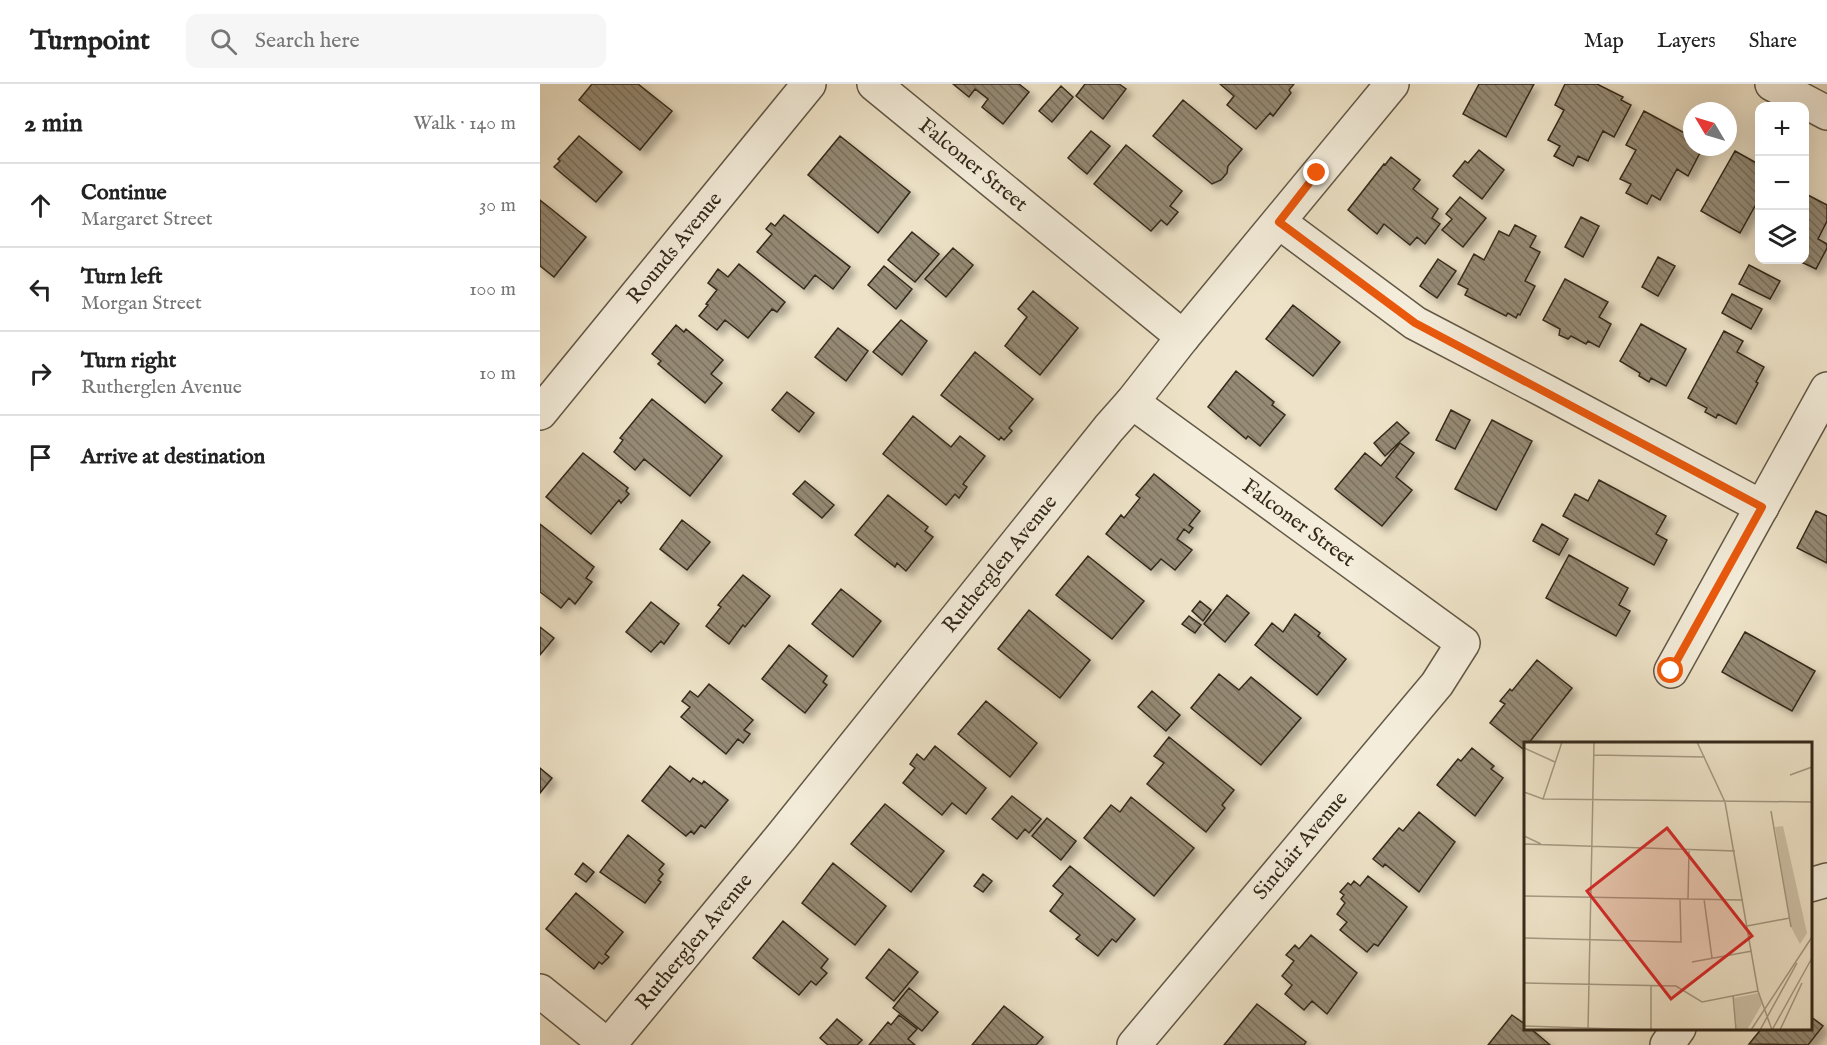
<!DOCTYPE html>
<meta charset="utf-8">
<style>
:root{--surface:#fff;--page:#f6f6f6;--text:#222;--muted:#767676;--line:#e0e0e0}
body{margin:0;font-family:"IM FELL English",serif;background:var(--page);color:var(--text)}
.controls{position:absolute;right:18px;top:18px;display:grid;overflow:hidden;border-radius:12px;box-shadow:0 6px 24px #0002}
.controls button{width:54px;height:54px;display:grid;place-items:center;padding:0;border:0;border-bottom:2px solid var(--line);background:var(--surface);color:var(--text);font:30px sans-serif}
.compass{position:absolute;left:1143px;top:18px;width:54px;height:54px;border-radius:50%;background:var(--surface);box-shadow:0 6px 24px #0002;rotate:308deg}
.stop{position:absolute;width:18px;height:18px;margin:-14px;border:4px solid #ea580c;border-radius:50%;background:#fff}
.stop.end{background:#ea580c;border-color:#fff;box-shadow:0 2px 6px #0008}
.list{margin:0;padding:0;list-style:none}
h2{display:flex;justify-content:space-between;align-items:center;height:78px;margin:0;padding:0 24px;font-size:26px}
h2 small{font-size:20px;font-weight:400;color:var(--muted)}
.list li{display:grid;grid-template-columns:39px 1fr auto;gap:18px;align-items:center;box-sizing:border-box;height:84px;padding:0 24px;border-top:2px solid var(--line)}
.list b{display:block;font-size:22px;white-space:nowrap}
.list p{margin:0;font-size:20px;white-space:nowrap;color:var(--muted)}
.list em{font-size:20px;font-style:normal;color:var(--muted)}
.icon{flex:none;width:33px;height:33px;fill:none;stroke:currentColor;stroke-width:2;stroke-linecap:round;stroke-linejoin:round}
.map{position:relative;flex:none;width:1287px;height:961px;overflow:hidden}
header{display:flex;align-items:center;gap:36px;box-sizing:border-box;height:84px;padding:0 30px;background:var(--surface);border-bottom:2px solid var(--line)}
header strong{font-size:28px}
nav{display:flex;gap:33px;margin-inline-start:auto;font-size:21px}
.search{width:420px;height:54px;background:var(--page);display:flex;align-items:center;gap:15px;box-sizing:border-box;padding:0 21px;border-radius:12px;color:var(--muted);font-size:22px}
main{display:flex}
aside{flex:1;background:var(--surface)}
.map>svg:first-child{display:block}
.building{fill:url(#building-back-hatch);stroke:#34291a;stroke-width:1.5;filter:url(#shadow)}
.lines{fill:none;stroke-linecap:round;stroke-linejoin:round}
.minor-casing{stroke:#625846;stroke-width:36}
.minor{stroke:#f4eddb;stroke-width:33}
.route{stroke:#ea580c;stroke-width:8}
.labels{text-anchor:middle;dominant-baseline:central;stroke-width:4.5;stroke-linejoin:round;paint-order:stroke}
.street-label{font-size:21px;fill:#34291a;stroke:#f4eddb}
.inset-road{fill:none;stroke:#a49982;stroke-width:1.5}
.view{fill:#d62828;fill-opacity:0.15;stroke:#d62828;stroke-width:3}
.inset-edge{fill:none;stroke:#34291a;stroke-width:3}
</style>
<header>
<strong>Turnpoint</strong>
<div class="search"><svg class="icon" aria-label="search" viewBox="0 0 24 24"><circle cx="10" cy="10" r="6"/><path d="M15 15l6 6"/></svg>Search here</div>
<nav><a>Map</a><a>Layers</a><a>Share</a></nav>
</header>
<main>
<aside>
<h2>2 min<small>Walk · 140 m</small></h2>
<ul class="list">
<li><svg class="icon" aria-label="ahead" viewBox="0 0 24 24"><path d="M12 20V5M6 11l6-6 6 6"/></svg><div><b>Continue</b><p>Margaret Street</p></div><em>30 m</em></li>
<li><svg class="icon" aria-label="left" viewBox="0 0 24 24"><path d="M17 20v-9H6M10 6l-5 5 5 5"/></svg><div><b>Turn left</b><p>Morgan Street</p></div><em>100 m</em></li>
<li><svg class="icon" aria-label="right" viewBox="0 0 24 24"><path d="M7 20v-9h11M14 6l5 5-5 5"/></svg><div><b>Turn right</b><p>Rutherglen Avenue</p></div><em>10 m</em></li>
<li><svg class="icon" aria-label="arrive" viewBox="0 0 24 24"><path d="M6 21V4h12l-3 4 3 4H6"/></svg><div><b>Arrive at destination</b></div></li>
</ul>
</aside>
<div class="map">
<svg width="1287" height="961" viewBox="0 0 1287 961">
<defs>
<pattern id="building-back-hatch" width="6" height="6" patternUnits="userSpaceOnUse" patternTransform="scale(1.5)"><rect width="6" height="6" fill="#958a74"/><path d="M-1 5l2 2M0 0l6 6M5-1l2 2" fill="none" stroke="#7a715e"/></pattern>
<filter id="shadow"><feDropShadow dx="5.5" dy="5.5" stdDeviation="3" flood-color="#0004"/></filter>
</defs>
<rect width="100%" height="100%" fill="#eee3c8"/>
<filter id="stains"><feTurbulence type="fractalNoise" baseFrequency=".00333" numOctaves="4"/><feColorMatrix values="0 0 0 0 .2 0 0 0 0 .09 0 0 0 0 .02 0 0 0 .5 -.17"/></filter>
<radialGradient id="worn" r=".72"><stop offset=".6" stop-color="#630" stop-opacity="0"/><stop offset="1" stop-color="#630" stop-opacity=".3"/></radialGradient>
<path class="building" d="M52,0H98L132,27L100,66L39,16Z
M413,0H479L489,8L463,40L442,23L448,15L435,5L429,13Z
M545,0H579L586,5L563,35L536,12Z
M680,0H754L749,6L751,9L733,32L730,29L716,45L687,21L694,12Z
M939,0H994L966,53L923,30Z
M1025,0H1057L1083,13L1081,16L1091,21L1074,53L1063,47L1048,77L1038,72L1033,82L1014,72L1020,62L1008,56L1024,26L1015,21Z
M521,2L533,13L512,38L499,27Z
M643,16L702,65L688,82L687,89L681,96L672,100L613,52Z
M1104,27L1152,53V63H1163L1148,92L1137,85L1120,116L1112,111L1107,120L1086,109L1091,100L1080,95L1096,66L1086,61Z
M551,47L570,62L547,90L528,74Z
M39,52L82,88L56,118L14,83L20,77L18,75Z
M300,52L370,108L338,149L268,91Z
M586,61L642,107L630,122L638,128L627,141L621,136L611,147L554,100Z
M939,66L964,86L942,115L913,92L925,77L928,79Z
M1195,67L1220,81V113L1200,149L1161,127Z
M851,73L880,96L873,105L898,125L892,134L900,140L885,160L877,153L870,161L844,140L837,150L808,126L844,80L845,81Z
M1264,109L1287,121V137L1278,155L1287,160V164L1276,185L1257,176H1264Z
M920,113L946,134L923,163L902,146L912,135L906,130Z
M0,116L46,153L14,193L0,182Z
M244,131L310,183L293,205L275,191L264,205L217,168L232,150L226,145L231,139L235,142Z
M1041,133L1059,142L1043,173L1025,163Z
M975,141L996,152L990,163L1000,168L985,197L995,202L980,231L978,230L976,234L968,229L966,232L925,211L928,205L918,200L934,170L944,176L959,147L969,152Z
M372,148L399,170L375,198L348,176Z
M413,164L433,181L406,213L385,195Z
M1118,173L1135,182L1118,212L1102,203Z
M898,175L916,187L897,214L880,202Z
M199,180L245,218L237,228L232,225L208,254L185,236L177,246L159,232L168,221L166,220L177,206L168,199L178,185L188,193Z
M1209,181L1240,197L1230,215L1199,200Z
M344,182L372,205L356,225L328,201Z
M1025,195L1068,218L1059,233L1071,240L1059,263L1048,257L1046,260L1031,252L1028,255L1019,251L1020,245L1003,236Z
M493,207L538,244L500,291L465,262L487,233L478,225Z
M1192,210L1222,225L1211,245L1182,229Z
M753,221L800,258L773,292L726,255Z
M361,236L387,257L362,291L333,268Z
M1101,240L1146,265L1126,302L1111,294L1109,298L1099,292L1100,289L1080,277Z
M136,241L144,248L146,245L183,276L171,290L182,299L165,319L118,280L121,277L112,270Z
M298,244L328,267L306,297L275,273Z
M1184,247L1203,257L1197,268L1224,283L1216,298L1218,299L1196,340L1178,330L1176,334L1165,328L1167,324L1148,314Z
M435,268L493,315L469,344L472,347L464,356L461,353L459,356L401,311Z
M696,287L734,318L732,321L745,331L720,362L708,352L706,355L668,323Z
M247,308L274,329L259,348L232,326Z
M112,315L182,372L150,412L104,375L95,386L74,368L83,356L80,354Z
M911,326L930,336L915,365L896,356Z
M373,332L411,363L420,352L445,372L423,400L427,403L419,414L415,410L406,421L343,370Z
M952,336L992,357L956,426L915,405Z
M857,338L869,349L845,372L834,359Z
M860,359L874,369L856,393L872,406L842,442L795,405L825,369L841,382Z
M43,369L88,404L86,407L89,410L81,419L79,416L51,450L6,413Z
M614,390L660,427L649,441L653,444L649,449L644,445L637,455L652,466L635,486L621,475L611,486L566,450L581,431L584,434L600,414L596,411Z
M1059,396L1126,432L1116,450L1127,456L1114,481L1023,432L1035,410L1048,417Z
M265,397L294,421L282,434L253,410Z
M348,411L388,443L385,447L393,453L366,487L357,479L355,483L315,451Z
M1276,427L1287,432V479L1257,464Z
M142,436L170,458L147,486L120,465Z
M0,440L54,483L46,494L52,498L35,520L29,514L21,524L0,508Z
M1002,440L1028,455L1019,471L993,457Z
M1029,471L1088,504L1079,521L1090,527L1076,552L1006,514Z
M548,472L604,517L572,555L516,511Z
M203,491L230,512L205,543L203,541L189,560L166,542L181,523L178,521Z
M301,505L341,537L313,573L272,540Z
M687,511L709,529L685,558L664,540Z
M660,517L671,526L663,537L652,527Z
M111,518L139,540L124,560L121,557L111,568L86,548Z
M489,526L550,576L520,614L458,565Z
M755,530L780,549L778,552L806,575L777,611L715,561L732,539L743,548Z
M649,532L661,541L655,549L642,540Z
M0,543L14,554L0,571Z
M1205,548L1275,587L1252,627L1182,588Z
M249,561L287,592L283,598L287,601L265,629L222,595Z
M997,576L1032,604L988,660H986L983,665L950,639L965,620L960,617L970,605L972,607Z
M679,590L699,606L711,593L761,634L721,681L651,624Z
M169,600L213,636L204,646L210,650L203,659L198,655L186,670L141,633L150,623L142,617L150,607L158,613Z
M612,607L640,631L626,647L598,623Z
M446,617L497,659L470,693L418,650Z
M629,653L694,706L682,721L685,724L666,748L607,700L624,679L614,672Z
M395,662L446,704L426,730L412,719L402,731L363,699L375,684L370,680L377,670L384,676Z
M932,664L954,682L951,685L963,694L935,732L897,701L918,675L921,677Z
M130,682L150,698L153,694L162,700L164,697L188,716L165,744L161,741L154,750L151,747L146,752L102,717Z
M0,684L12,694L0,709Z
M472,712L501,735L489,749L485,745L477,755L452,735Z
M591,713L654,764L614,812L544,754L571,721L580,728Z
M345,720L404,767L371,808L311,760Z
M879,728L915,758L879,808L845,780L843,783L833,775L859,744L863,747Z
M507,734L536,757L521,776L492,752Z
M88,751L124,780L119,786L123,790L118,796L121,798L105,819L60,788Z
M43,779L54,788L46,798L35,790Z
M293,779L346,822L315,861L262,819Z
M530,782L595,835L576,858L572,855L558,872L536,855L540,851L510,827L523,810L513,802Z
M443,790L452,797L443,808L434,802Z
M828,792L867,823L838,862L834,860L827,868L800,846L807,838L797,830L805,819L801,815L804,811L800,808L808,799L811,801L814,797L820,802Z
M36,809L83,848L65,870L69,873L62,880L59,878L54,885L6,845Z
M243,837L288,875L281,884L287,889L276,901L271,897L259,911L213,874Z
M771,851L817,889L787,930L772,917L764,926L745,910L752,901L742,892L754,877L746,871L755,861L759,865Z
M349,865L378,888L354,917L326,894Z
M369,904L398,928L382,947L353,924Z
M717,920L766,958L764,961H684Z
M464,922L503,953L496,961H432Z
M359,931L377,945L368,955L375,961H329L348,938L351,941Z
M972,931L986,941V944H990L1010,961H948Z
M1270,932L1283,942L1268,961L1209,960L1222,944H1270Z
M297,935L322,956L317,961H288L280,954Z"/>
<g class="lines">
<g class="minor-casing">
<g id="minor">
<path id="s1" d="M334,0L643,253"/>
<path d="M1232,0L1287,29"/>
<path d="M739,138L875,239L1007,308L1222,423"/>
<path id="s2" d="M592,318L923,559L897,600L594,961"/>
<path id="s3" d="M0,329L269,0"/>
<path d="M1131,587L1287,305"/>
<path d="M1270,801L1287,796"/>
<path d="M0,907L67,961"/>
<path id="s4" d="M69,961L241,753L569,344L592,318L643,253L852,0"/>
<path d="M1127,961L1139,944"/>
</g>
</g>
<use href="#minor" class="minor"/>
</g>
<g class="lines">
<path class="route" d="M777,89L739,138L875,239L1222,423L1131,587"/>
</g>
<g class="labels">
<g class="street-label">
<text stroke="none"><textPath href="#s1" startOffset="128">Falconer Street</textPath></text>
<text stroke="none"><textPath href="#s3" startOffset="213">Rounds Avenue</textPath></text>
<text stroke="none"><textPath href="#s2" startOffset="206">Falconer Street</textPath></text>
<text stroke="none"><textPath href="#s4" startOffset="620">Rutherglen Avenue</textPath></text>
<text transform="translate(761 762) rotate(-50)">Sinclair Avenue</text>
<text stroke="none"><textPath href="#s4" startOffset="134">Rutherglen Avenue</textPath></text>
</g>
</g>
<g transform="translate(984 658)">
<rect width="288" height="288" fill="#eee3c8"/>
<path d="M259,84L283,191L276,202L267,185L251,85ZM235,251L238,262L223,288H212L210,256Z" fill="#cec3aa"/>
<path class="inset-road" d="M173,0L201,60L234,249L248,288M0,6L31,20M70,13L181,15M266,33L288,25M0,50L19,57L288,60M19,57L38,0M247,69L267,185M0,94L17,102M0,102L211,109M0,154L219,158M164,157L165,109M180,157L188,216M223,184L266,176M0,196L157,200L156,157M168,220L228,209M0,241L152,244L178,260L234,249M209,253L212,288M0,284L125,288M64,288L70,0M127,288V244M227,288L288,195M236,288L273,221M248,288L288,216M256,288L278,241"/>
<path class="view" d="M143,86L228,194L147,257L63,149Z"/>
<rect width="288" height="288" class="inset-edge"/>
</g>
<rect width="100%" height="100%" filter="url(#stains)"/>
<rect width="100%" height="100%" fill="url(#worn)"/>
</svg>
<div class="controls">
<button>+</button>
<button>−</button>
<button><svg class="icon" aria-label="layers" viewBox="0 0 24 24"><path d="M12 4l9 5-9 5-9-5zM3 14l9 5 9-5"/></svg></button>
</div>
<svg class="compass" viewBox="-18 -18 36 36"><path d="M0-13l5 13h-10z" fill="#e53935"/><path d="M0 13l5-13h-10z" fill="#767676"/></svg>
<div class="stop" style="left:1131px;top:587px"></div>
<div class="stop end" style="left:777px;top:89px"></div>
</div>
</main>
